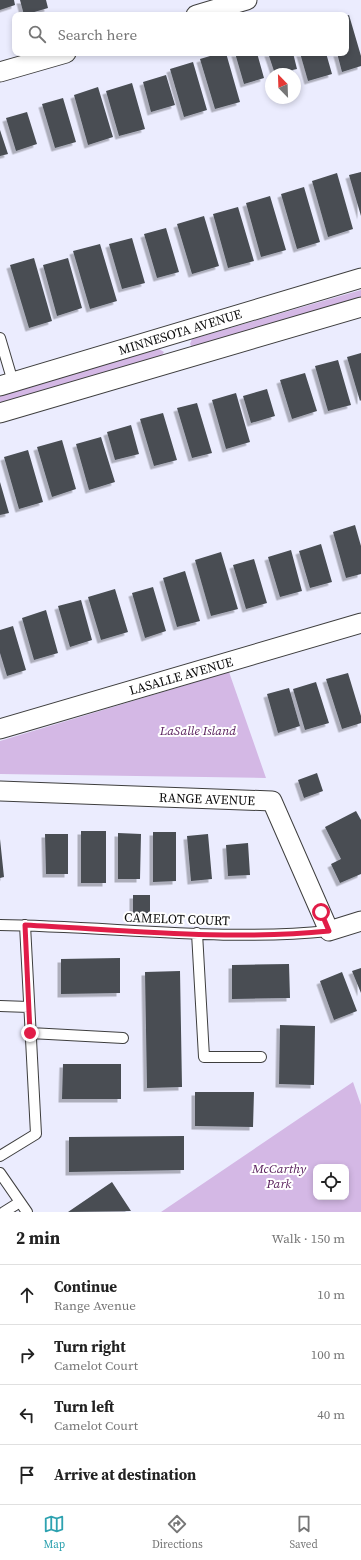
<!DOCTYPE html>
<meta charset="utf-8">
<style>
:root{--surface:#fff;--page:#f2f2f2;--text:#222;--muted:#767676;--line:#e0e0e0;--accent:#2ea2b0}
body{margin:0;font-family:"Source Serif 4",serif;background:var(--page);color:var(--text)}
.controls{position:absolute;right:12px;bottom:12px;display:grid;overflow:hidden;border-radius:8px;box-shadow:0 2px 6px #0003}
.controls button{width:36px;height:36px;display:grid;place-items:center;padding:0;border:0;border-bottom:1px solid var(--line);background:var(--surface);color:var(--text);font:20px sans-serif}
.compass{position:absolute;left:265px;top:68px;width:36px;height:36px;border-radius:50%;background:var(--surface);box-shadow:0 2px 6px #0003;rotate:337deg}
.stop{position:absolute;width:12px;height:12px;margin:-9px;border:3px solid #e11d48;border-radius:50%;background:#fff}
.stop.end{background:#e11d48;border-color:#fff;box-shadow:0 1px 4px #0008}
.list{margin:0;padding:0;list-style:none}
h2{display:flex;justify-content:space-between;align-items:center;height:52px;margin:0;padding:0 16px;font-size:17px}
h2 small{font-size:13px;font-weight:400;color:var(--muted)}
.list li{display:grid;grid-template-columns:26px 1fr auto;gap:12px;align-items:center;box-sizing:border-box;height:60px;padding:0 16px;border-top:1px solid var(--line)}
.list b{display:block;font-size:15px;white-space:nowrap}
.list p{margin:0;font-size:13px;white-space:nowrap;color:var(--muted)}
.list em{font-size:13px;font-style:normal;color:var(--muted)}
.icon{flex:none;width:22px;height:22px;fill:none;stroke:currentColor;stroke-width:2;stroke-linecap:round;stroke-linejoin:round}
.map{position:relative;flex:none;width:361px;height:1212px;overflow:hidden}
.search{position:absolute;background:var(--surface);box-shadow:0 2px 6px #0003;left:12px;right:12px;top:12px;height:44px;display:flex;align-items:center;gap:10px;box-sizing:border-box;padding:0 14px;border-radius:8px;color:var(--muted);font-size:15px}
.sheet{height:292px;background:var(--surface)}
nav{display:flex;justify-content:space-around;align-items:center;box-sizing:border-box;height:56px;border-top:1px solid var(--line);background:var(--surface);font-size:11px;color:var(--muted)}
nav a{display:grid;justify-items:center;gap:2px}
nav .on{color:var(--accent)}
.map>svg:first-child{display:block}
.green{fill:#d4b8e5;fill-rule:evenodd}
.building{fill:#484d53;filter:url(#shadow)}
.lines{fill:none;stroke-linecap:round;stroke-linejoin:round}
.lane-casing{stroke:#3e3e3e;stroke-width:12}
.street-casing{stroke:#3e3e3e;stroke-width:21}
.lane{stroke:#fff;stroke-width:10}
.street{stroke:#fff;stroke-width:19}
.route{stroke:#e11d48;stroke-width:5}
.labels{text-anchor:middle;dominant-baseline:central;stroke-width:4;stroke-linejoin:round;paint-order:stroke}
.street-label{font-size:13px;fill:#0b0b0b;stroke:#fff}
.park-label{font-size:13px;font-style:italic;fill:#5a215d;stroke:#fff}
</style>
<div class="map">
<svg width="361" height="1212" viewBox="0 0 361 1212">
<defs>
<filter id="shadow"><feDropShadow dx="-3.5" dy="3.5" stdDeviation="0" flood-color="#0004"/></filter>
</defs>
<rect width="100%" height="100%" fill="#ebecfe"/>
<path class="green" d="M361,290V299L192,347L190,344L192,339Z
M159,349L164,352L161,357L0,404V395Z
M229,672L266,778L0,774V741Z
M353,1082L361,1105V1212H161ZM316,1167H346V1197H316Z"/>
<path class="building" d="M0,0H14L15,5L0,10Z
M20,0H46L48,8L24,15Z
M349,15L361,56V66L342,72L337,53H346V16Z
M220,53H226L240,102L215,109L200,59Z
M235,53H257L264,78L244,84Z
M268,53H293L297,69L275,74Z
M300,53H326L332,74L308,81Z
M193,62L207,110L184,117L170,69Z
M166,75L175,105L151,112L143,82Z
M132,83L145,129L119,136L106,91Z
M98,87L113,137L88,145L74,95Z
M63,98L76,142L55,148L42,104Z
M27,112L37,144L16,151L6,118Z
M0,130L8,154L0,156Z
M361,172V216L349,175Z
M337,173L353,229L328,237L312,181Z
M304,187L320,242L297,249L281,194Z
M270,196L286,250L261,257L246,203Z
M238,207L254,261L228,268L213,214Z
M204,216L219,266L192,274L177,224Z
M166,228L179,272L157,278L144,234Z
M132,238L145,283L122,289L109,244Z
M100,244L117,301L90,309L73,251Z
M34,258L52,321L29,328L10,265Z
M68,258L82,308L57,316L43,265Z
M361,353V400L360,401L347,357Z
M338,360L351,405L328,411L315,366Z
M305,373L317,411L292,419L280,380Z
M267,389L275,416L251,423L243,396Z
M236,393L250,442L226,449L212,400Z
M197,403L212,453L192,458L177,408Z
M163,413L177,460L154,466L140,419Z
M131,425L139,454L115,460L107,432Z
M101,437L115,482L89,490L76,444Z
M62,440L76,489L52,497L37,447Z
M28,450L43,502L19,509L4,457Z
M0,482L9,513L0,515Z
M355,525L361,546V574L346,578L333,532Z
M321,544L332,582L310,588L299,551Z
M291,550L302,591L280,597L268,557Z
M221,552L238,609L211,616L195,560Z
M254,559L267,603L246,609L233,565Z
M185,571L200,621L177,627L163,578Z
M153,587L166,631L145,638L132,593Z
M115,589L128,632L101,640L88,597Z
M81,600L92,640L70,647L58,606Z
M46,610L58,653L34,660L22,618Z
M13,626L26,670L7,676L0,653V630Z
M348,673L361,716V723L342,729L326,679Z
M316,682L329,723L305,730L293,689Z
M289,688L300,726L278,733L267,694Z
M317,773L323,791L304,798L298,780Z
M356,811L361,820V874L340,883L331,864L341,859L325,827Z
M81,831H106V883H81Z
M153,832H176V881L153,882Z
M118,833L141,834L140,879H118Z
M45,834H68V874H46Z
M208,834L212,879L191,881L187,836Z
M0,839L4,877L0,878Z
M248,843L250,875L228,876L226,845Z
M133,895H150V913H133Z
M120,958V993L61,994V959Z
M289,964L290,998L232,999V965Z
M361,968V993L352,971Z
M180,971L182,1087L147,1088L145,972Z
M342,972L357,1011L334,1020L320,981Z
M280,1025L315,1026L314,1085L279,1084Z
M63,1064H121V1099H62Z
M195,1092H254L253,1127L195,1126Z
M184,1136V1170L69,1172V1137Z
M112,1182L131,1211L68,1212Z"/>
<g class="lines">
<g class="lane-casing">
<path id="lane" d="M0,338L13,382
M0,925C109,926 220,942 329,931
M197,933L204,1057H261
M0,1006L29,1007
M30,1033L123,1038
M0,1156L36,1134L25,925
M0,1173L27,1212
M4,1212L20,1202"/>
</g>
<g class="street-casing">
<path id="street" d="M196,15L247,0
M0,72L66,53
M0,386L361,278
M0,413L361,307
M0,729L361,623
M0,791L272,801L329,931L361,921"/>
</g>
<use href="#lane" class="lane"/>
<use href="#street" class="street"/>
</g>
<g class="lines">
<path class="route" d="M30,1033L25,925C124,930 230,941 329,931L321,912"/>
</g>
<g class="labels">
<g class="street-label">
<text transform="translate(180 332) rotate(-17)">MINNESOTA AVENUE</text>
<text transform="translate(181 676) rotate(-16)">LASALLE AVENUE</text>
<text transform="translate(207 799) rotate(2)">RANGE AVENUE</text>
<text transform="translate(177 919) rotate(2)">CAMELOT COURT</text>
</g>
<g class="park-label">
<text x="198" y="730">LaSalle Island</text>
<text x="279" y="1168">McCarthy<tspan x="279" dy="15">Park</tspan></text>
</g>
</g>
</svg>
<div class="controls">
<button><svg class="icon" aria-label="locate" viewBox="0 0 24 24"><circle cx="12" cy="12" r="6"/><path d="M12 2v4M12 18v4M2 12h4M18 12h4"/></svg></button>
</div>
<svg class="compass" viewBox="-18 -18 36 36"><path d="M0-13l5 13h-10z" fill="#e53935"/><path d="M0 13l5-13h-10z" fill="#767676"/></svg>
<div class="stop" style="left:321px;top:912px"></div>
<div class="stop end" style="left:30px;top:1033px"></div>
<div class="search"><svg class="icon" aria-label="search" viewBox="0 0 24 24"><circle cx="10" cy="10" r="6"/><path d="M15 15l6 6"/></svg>Search here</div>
</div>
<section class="sheet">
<h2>2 min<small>Walk · 150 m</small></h2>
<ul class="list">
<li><svg class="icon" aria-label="ahead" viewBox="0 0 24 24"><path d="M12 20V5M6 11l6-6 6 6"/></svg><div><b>Continue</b><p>Range Avenue</p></div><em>10 m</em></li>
<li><svg class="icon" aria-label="right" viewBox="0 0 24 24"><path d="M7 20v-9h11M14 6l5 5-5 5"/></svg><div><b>Turn right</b><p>Camelot Court</p></div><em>100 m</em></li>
<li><svg class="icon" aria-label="left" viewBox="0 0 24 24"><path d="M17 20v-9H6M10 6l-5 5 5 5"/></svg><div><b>Turn left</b><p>Camelot Court</p></div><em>40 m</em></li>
<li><svg class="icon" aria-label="arrive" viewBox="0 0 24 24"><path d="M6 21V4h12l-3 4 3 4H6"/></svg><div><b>Arrive at destination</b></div></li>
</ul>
</section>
<nav>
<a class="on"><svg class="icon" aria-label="map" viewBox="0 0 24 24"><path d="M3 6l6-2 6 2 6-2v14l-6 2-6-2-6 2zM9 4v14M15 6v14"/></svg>Map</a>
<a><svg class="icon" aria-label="directions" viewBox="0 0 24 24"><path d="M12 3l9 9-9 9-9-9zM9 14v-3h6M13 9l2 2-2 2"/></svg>Directions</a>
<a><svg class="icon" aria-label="saved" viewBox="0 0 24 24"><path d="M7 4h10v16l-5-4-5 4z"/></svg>Saved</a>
</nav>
